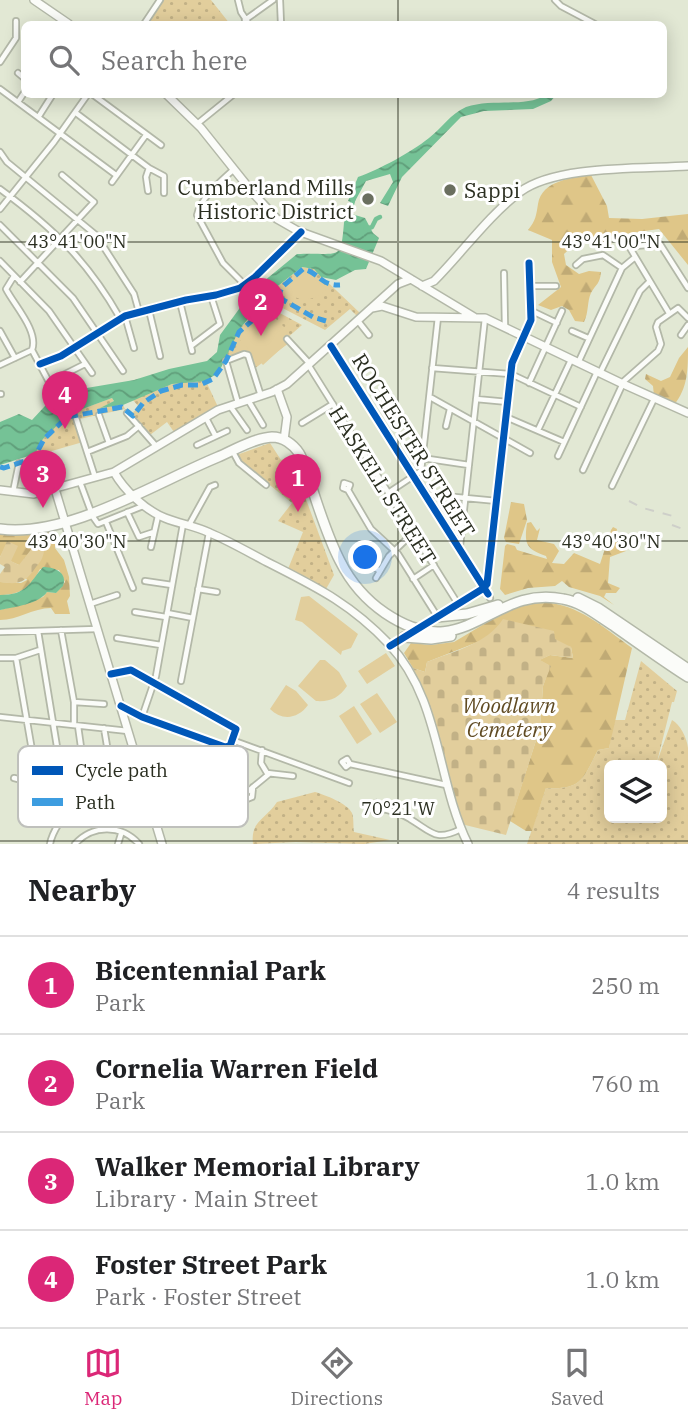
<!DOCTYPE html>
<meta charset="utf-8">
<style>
:root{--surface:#fff;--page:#f6f6f6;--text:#202124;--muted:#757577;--line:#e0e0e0;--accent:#db2777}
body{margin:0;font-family:"IBM Plex Serif",serif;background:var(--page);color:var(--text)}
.controls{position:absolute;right:21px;bottom:21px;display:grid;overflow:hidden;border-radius:10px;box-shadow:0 4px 18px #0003}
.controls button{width:63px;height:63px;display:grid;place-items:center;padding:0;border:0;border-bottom:2px solid var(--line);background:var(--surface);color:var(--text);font:35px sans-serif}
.you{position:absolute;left:366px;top:558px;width:24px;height:24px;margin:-18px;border:5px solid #fff;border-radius:50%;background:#1a73e8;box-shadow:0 0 0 10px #1a73e833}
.badge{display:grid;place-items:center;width:46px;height:46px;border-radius:50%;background:var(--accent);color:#fff;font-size:23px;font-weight:700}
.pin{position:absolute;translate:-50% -58px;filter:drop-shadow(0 2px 4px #0008)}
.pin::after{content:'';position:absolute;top:37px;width:24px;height:21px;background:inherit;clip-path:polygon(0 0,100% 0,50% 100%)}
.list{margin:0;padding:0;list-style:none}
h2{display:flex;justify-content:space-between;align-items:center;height:91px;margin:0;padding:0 28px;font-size:30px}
h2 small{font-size:23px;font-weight:400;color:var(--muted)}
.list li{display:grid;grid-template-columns:46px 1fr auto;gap:21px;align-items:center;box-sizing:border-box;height:98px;padding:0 28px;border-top:2px solid var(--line)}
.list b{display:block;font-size:26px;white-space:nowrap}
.list p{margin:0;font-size:23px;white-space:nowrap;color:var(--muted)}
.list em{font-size:23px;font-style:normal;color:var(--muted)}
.icon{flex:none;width:38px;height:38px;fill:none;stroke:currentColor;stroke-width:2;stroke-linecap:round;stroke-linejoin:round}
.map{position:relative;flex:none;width:688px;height:844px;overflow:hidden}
.search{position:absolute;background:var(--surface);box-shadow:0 4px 18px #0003;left:21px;right:21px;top:21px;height:77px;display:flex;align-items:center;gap:18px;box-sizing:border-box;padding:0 24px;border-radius:10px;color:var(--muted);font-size:26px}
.sheet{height:483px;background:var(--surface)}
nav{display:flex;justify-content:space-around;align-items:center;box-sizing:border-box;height:98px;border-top:2px solid var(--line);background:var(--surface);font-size:19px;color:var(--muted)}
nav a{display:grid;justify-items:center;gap:4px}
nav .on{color:var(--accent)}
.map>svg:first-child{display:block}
.grass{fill:url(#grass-dots);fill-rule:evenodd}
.forest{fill:url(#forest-firs)}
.cemetery{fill:url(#cemetery-stones)}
.garden{fill:#e2ce9c}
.water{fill:url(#water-waves)}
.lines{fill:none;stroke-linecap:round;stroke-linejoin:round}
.river{stroke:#75c296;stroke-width:4.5}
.minor-casing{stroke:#b3b8a8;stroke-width:8}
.major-casing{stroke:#b3b8a8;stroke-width:10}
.highway-casing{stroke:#b3b8a8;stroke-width:12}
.minor{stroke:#fbfcf9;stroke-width:4.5}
.major{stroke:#fbfcf9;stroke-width:7}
.highway{stroke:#fbfcf9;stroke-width:9}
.rail{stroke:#cecfc9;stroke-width:2;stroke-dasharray:9 9;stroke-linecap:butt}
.minor-bridge-casing{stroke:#b3b8a8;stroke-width:8;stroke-linecap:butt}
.minor-bridge{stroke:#fbfcf9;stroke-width:4.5}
.quiet{stroke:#3d9de0;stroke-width:5;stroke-dasharray:10 5;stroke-linecap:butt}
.cycleway-casing{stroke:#fff;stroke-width:11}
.cycleway{stroke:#0057b8;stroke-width:7}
.ticks{fill:none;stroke:#2a2e20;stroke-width:2;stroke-opacity:0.45}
.poi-dot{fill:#6a6f5f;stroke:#fff;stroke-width:2.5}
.labels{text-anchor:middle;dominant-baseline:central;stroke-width:6;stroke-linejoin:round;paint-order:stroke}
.poi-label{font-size:21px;fill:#2a2e20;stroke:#fff;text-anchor:end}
.street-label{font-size:21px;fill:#2a2e20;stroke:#fff}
.park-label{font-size:21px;font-style:italic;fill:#604b23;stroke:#fff}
.key{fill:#fff;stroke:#bfc0bc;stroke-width:2}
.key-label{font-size:19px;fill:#2a2e20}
.ticks-label{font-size:18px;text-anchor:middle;fill:#2a2e20;stroke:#fff;stroke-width:6;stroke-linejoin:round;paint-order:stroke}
</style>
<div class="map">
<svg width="688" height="844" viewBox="0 0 688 844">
<defs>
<pattern id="grass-dots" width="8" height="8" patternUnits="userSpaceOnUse" patternTransform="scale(1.75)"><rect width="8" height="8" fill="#e2ce9c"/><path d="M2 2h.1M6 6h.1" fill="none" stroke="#c2b186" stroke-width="1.8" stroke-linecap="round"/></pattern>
<pattern id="forest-firs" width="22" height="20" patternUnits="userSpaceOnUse" patternTransform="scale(1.75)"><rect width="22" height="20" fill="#dfc688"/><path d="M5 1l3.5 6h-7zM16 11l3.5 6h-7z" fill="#c0aa75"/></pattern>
<pattern id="cemetery-stones" width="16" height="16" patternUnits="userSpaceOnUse" patternTransform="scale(1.75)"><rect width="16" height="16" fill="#e2ce9c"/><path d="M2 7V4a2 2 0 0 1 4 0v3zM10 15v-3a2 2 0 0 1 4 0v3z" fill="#c2b186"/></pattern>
<pattern id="water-waves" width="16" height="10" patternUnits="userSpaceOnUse" patternTransform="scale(1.75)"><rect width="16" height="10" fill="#75c296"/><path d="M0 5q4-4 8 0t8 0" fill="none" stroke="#609e7a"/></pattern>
</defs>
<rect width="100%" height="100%" fill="#e2e8d4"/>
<path class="grass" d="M163,0H211L230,24H147Z
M302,267L314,269L361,314L358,317L350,309L325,330L265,299L269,293Z
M263,304L302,325L286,339L289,343L254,369L249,351L225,358C231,334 248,321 263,304Z
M205,379L218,407L174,432L167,422L150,435L131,414L139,407L132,399C148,393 165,385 182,382C191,381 197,383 205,379Z
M112,398L114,401L103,407L123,405L125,409L75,420L83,442L31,457L43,439L68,414Z
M270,443L281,460L290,456L334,575L326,589L288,569L303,532L278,521L292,503L234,456Z
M641,661L677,691L674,702H672L657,762L672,720C680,724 687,738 688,748C688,779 688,812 688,844H527L546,788C582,790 583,779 598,750L609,748L614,720H625ZM609,765H662V818H609Z
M315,792C325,795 347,803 352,813C354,818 353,826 354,832L390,840L364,844L296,842L253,844C250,821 266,819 277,802Z"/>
<path class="forest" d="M591,175L607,206L609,218L642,219L688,214V265L659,229L610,236L612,246H606L600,241C585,242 575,243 564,254L566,265L579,274L589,271L601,272C600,284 596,284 591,293C587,301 589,312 584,322L575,321L569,310L562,306L551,310L538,305L561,287L552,262V240L528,230C536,220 536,216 538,204C542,180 572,178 591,175Z
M688,347C688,369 688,388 674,405L654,396L653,386L645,379L646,374L661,381L670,377L679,358Z
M511,502L524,504L527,520L519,544L506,542L504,538Z
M531,522L537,531L540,528L537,540L554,544L559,551L552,563L564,564L574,553L600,564L611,530L613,527L617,529L615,539L626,551L610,557L608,583L620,588L616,593H606L604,597L614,605L600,596L569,587L562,581L555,586L528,588L505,595L500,589L505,546L507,544L515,546L517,550L547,559L546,556C526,549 524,544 527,523Z
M51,529L55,531V548L64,560L69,577L70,596L67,601L70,614H55L51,608C33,608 18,620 0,620V610L43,597L47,592L56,593L65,582L59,570L40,569C31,587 21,595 0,595V582L21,583L27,580L19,565L10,561L8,542L0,557V531L28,534Z
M542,602C579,604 603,627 632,648L609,748L598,750C583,779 582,790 546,788L532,831H526L510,821L540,728L543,686L550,666L539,660L550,655L573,658L571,647L495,631L483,640L427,662L425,672L413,668L404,653L411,643L431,645L454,642L501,614L519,606Z"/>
<path class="cemetery" d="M7,541L18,546L11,561L19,565L33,547L44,551C43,558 41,561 36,567C25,583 19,585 0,582V574L5,567L0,564V557Z
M503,619L554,631L555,639L571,647L573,658L550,655L540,660L551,666L543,686L540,728L506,835L461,824C447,772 435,718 413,668L425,672L427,662C454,651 487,644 503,619Z"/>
<path class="garden" d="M305,270L326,290C312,303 296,302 283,289Z
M268,311L287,330L284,346L263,365L238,338Z
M309,596L358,634L351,648L342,651L341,655L302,622L295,620L301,597Z
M386,653L395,666L367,684L358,671Z
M320,660H325L339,672L347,686C339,698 330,702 316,701L298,686Z
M286,685L296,691L308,705C298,719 282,721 270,709Z
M377,693L397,722L380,733L360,704Z
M354,706L372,734L357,744L339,716Z"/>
<path class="water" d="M546,95H556L551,101L533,109L484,111L461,117L402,177L388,206L380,203L393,182L390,174L366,181L354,203L348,201L358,177C380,169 410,153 429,138C442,128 450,114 466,107C492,98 525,108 546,95Z
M345,212L365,218L373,233L379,238L366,269L355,270L336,280L321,277L314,269L302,267L269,293L239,330L220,370L215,375L205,381L172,384L123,405L100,408L114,401L112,398L69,414L43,439L35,454L0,465V422L19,414L32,420L57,393L134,380L169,369L207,361L217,352L220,335L253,290L297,254C345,252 340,264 345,212Z
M43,567C55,567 68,573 63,586L56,593L47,592C39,604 14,607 0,610V595C27,595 29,583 43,567Z"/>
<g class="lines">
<path class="river" d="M349,215L354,197
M366,229L372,227L376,219L380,217"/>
<g class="minor-casing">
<path id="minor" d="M238,0L241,12L249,24
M280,0L281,24
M555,0L561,6L595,24
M245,20L273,0
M144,24L160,0
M0,62L16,38V21
M18,73L24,78
M0,89L116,175
M92,94L161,145
M18,102L24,93
M76,113L149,168L164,176V193
M39,116L53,94
M197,124L234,94
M0,152L7,162L96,235L134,294L139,312
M234,169C221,181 201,197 197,215L223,263L245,285
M112,182L146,135
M0,189C53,228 87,260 120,318
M148,191L146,177L149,168
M0,209L54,142L88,94
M0,225L73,298L123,371
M0,261L49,311L92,373
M576,265L583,259L603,255L622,268
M504,273L505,327
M14,276L6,289C14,305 39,331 32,350
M20,282L94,202L62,175
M530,286H556
M180,302L192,351
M149,310L160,356
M530,310L557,323
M669,313L630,248L635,246L660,244L688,288
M125,316L134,348
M358,321L369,335
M0,331L15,358
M572,331L588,338
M681,335L688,325
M287,339L310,364
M191,346L220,324L211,296
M331,346L490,598
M32,350L49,382L85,364
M578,363L622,268L634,258
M40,364L61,356L125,316L186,300L216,295L240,288L255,277L301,232
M0,365L32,350
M309,366L458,604
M432,368L511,374L581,407
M600,373L640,291L649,282
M529,383L562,311
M0,394H1
M430,397L530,453
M476,399L508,402
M248,400L263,425
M238,403L226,361L244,354L248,355L261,396
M230,406L247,430
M127,413L156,446
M99,415L109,443
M506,417L564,442
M76,418L95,477
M206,418L215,435
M302,423L333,404
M446,426L450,409
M538,430L571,360
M197,445L227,431
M87,452L127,436L139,426
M233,452L239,463L266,485
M558,456L597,372
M422,458L469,465
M583,470L624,381L658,351L661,344L656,327L658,322L678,308L688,318
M80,482L90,509
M612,486L654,399
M348,490L343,488L344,483L350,485L348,490L371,529L398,554L437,616
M13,492L19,463
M388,493L421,471L438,317
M424,494L497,501
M127,512L139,537L154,532
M91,514L98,524L143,506
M106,522L133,588
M189,525L210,487L215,485
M151,547L158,516
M458,549L460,546L485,318
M362,560L380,571
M376,578L389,556L413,533
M413,579L434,565
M145,581L172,585
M198,589L217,592
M90,604L117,595
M135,612L166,617
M167,613L193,618
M440,615L487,584L512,363L531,320L529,263
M61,630L74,702V725
M38,631L59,759
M0,632L97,629
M117,638L161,645
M391,645L414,631
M0,658H16L40,650
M16,658L33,756
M111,674L131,670L236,729L230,746L225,747L142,717L121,706
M181,681L209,533
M74,702L104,704
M0,717L128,731
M142,717L156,676L183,524
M78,726L85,775L87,774L86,772
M104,728L109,758
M232,740L349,783
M262,750L261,763L267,773L293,776
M350,764L346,767L342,762L347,759L350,764L446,785
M139,766L155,762L165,765L181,803
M14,778L61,790L67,796C70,816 53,825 50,844
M253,787L252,797L247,799L246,793L269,774
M378,808L374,811L370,806L376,803L378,808C389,810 401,813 410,819C432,832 435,842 461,829
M75,844C92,825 121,824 139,844
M118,844L121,834"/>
</g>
<g class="major-casing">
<path id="major" d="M34,0L69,24
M166,94L201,128L253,193L277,219L298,231L381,261L474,317
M422,286L434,281C462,253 488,216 520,192C556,165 643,169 688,166
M372,308L382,306L416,317L485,318L623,384L688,413
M277,389L287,417L284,440
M114,472C124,490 145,510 165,518C180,524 196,526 210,533C229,541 248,552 267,562C316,587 350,603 389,644C441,700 436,779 468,844
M55,489L162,844
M0,490L34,494L114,472L218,410L272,392L287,384L398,284L411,279"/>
</g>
<g class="highway-casing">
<path id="highway" d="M0,529C68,538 155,483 218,457C234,450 255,438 272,437C283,437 293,444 299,453C304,461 306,473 310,482C319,509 327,536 340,561C350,581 366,600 385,613C466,668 491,584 563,599C582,602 598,616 614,626C638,643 663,661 688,677
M578,598L598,608L688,669
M437,617L467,614L498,605
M404,637L431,639L451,636"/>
</g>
<use href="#minor" class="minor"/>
<use href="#major" class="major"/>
<use href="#highway" class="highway"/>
<path class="rail" d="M629,501L643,508L680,518
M672,525L688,531"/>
<g class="minor-bridge-casing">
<path id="minor-bridge" d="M414,631L431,621"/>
</g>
<use href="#minor-bridge" class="minor-bridge"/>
<path class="quiet" d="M250,294L266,302
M278,297L313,317L326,321
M0,467L4,468L34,458L44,439L67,417L122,407L133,416L143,403L161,391L182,385H200L213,379L226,361L239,332L260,314L270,296L278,297L282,287L303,269C319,272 320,286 340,285"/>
<g class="cycleway-casing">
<path id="cycleway" d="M331,346L488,594
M40,364L61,356L125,316L186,300L216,295L240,288L255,277L301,232
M390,646L484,588L487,584L512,363L531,320L529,263
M111,674L131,670L236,729L230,746L225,747L142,717L121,706"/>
</g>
<use href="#cycleway" class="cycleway"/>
</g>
<path class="ticks" d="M398,0V24M398,94V844M0,242H688M0,541H688M0,841H688"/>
<g class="poi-dot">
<circle cx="450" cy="190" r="7"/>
<circle cx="368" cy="199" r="7"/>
</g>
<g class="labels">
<g class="poi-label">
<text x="354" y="187">Cumberland Mills<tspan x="354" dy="24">Historic District</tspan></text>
<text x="464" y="190" text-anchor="start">Sappi</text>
</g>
<g class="street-label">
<text transform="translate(414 445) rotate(58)">ROCHESTER STREET</text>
<text transform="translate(383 485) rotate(58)">HASKELL STREET</text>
</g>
<g class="park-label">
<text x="509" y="705">Woodlawn<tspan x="509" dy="24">Cemetery</tspan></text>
</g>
</g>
<rect x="18" y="746" width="230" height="81" rx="10" class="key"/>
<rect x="32" y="766" width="31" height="9" fill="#0057b8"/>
<rect x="32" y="798" width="31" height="8" fill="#3d9de0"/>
<g class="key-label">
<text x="75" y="777">Cycle path</text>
<text x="75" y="809">Path</text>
</g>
<g class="ticks-label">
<text x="77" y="248">43°41'00"N</text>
<text x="611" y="248">43°41'00"N</text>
<text x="77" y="548">43°40'30"N</text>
<text x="611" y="548">43°40'30"N</text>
<text x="398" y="815">70°21'W</text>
</g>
</svg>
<div class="controls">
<button><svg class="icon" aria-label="layers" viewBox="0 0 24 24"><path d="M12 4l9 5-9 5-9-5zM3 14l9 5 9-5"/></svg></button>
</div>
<div class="you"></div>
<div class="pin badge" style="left:298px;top:512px">1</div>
<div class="pin badge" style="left:261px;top:336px">2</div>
<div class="pin badge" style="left:43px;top:508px">3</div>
<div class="pin badge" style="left:65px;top:429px">4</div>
<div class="search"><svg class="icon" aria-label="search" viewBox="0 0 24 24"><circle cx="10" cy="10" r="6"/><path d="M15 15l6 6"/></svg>Search here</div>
</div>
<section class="sheet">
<h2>Nearby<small>4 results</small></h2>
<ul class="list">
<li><span class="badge">1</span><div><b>Bicentennial Park</b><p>Park</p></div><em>250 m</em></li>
<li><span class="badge">2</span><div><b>Cornelia Warren Field</b><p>Park</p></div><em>760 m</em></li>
<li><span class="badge">3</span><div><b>Walker Memorial Library</b><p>Library · Main Street</p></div><em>1.0 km</em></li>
<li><span class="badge">4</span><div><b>Foster Street Park</b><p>Park · Foster Street</p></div><em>1.0 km</em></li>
</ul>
</section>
<nav>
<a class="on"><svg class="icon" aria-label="map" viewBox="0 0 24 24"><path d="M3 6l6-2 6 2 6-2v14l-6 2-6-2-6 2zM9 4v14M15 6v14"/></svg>Map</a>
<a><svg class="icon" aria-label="directions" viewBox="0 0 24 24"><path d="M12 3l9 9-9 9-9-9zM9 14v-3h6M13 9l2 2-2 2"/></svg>Directions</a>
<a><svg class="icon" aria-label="saved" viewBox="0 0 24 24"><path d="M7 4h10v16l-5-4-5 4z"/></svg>Saved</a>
</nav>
